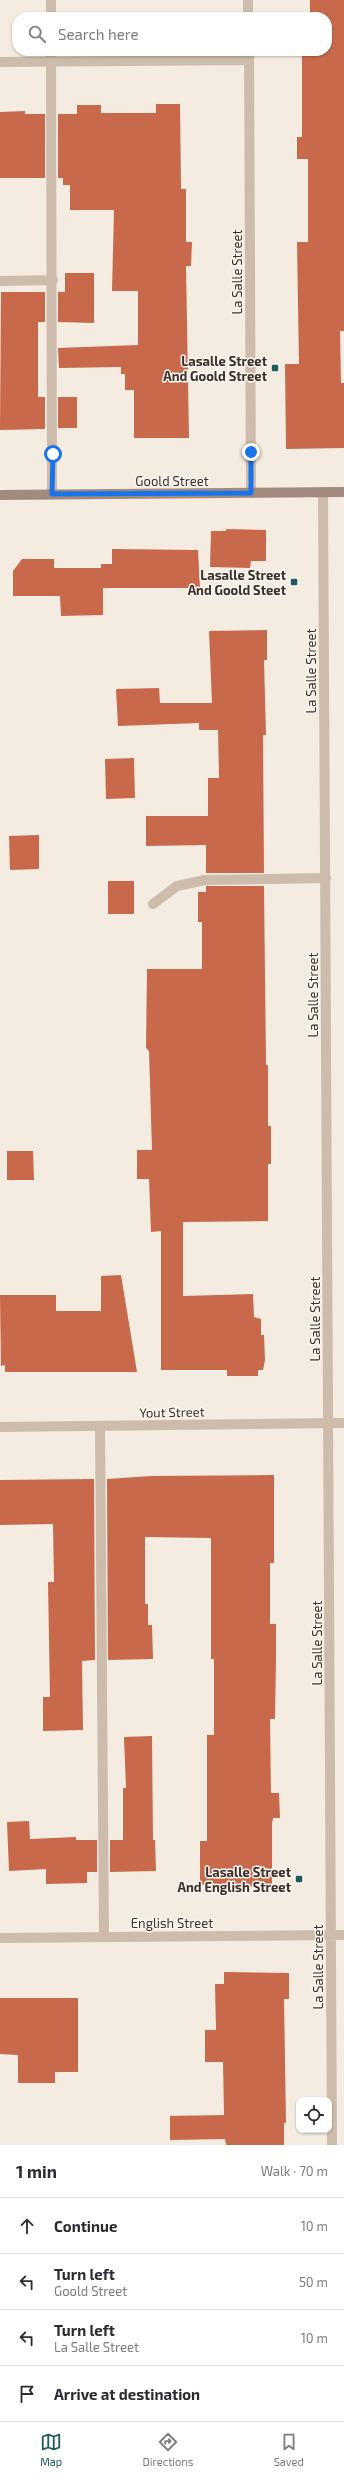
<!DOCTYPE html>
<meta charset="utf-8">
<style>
:root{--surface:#fff;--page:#f2f2f3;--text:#2b2b33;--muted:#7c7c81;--line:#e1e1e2;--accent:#1f5a5e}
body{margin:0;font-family:"Exo 2",sans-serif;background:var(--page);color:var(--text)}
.controls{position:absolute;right:12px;bottom:12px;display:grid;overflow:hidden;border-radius:8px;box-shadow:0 1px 3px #0004}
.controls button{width:36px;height:36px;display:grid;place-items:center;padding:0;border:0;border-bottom:1px solid var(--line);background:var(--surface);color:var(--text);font:20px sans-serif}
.stop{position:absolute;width:12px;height:12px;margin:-9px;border:3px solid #1a73e8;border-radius:50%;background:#fff}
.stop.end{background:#1a73e8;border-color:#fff;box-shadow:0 1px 4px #0008}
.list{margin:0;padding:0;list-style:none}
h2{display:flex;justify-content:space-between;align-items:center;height:52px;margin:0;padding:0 16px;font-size:17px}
h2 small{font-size:13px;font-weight:400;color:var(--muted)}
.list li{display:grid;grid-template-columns:26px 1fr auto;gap:12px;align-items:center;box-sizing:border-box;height:56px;padding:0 16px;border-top:1px solid var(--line)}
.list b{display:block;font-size:15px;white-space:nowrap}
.list p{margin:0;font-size:13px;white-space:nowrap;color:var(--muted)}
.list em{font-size:13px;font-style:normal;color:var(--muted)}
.icon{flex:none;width:22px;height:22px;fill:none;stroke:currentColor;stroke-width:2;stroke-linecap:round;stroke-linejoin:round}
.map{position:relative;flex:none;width:344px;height:2145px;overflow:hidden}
.search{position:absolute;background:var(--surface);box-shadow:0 1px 3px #0004;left:12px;right:12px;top:12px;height:44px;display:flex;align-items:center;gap:10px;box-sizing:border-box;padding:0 14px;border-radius:16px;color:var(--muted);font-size:15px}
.sheet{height:276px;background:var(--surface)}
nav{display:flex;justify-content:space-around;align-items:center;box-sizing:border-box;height:56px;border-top:1px solid var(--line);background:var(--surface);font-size:11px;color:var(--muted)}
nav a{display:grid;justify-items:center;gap:2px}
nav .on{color:var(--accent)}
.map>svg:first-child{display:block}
.building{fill:#c8694b}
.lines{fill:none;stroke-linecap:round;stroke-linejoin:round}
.lane{stroke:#cdbbac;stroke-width:10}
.street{stroke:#cdbbac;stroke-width:10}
.secondary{stroke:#a18a7d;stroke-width:10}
.route{stroke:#1a73e8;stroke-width:5}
.poi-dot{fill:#1f5a5e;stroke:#fbf5ee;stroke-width:1.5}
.labels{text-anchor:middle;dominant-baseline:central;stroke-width:3;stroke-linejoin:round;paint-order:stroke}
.street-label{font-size:13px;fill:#3b302b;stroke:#fbf5ee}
.poi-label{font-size:13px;font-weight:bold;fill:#3b302b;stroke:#fbf5ee;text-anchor:end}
</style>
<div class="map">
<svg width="344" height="2145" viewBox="0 0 344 2145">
<rect width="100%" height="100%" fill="#f4ebe1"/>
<path class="building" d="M310,0H344V331H340L341,383H344V448L286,449L285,364H299L297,242H308V159H297V137H302V51H327V17H310Z
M156,104H180L181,189H186V242H192L191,266H186L189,438H134V390H125V374H121V367L59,368L58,348L138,345V291H112L114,210H70V185H63V178H58V114H77V105H101V113H156Z
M25,111V114H45V178H0V112Z
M65,273H94V323L58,322V292H65Z
M1,292H45V322H38V397H45V429L0,430Z
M58,397H77V428H58Z
M226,529L266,530V561H251L250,568L210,567L211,531H226Z
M112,549L198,550L200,588H103V615L61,616L60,596H13V571L22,559H54V568H101V564H112Z
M267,630V660H264L266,735H263L264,873H206V845L146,846V816H208V778H219L218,730H199V723L118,726L116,689L159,688L160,703H212L209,631Z
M134,758L135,798L106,799L105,759Z
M39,835V869L10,870L9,836Z
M108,881H134V914H108Z
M206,886H264L266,1065H268V1126H271V1164H268V1221L183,1222V1296L253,1294L254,1317L261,1319V1335H264L265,1360L263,1370H258V1376H227V1370H161V1231L151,1232L149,1179H137V1150H152L149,1051L146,1048L147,969H202V922H198V892H206Z
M7,1151H33L34,1180H7Z
M121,1275L137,1372H5V1365L1,1366L0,1295H56V1311H101V1276Z
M274,1475V1563H270V1624H276V1659L275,1719H270L271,1793H279L280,1818H273L272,1824V1885L223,1889V1885H200V1841H207V1735H214V1659H211V1538L145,1537V1604H148V1625H152L153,1659L108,1660L107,1479L151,1476Z
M94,1479L95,1660L82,1661L83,1730L43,1731V1697H50L48,1582H54L53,1524L0,1525V1480Z
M152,1736L153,1840H155L156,1871L110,1872V1840H123V1788H126L124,1737Z
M29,1821L30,1839L76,1837V1840H97V1872H87V1883L46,1884V1869L9,1871L7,1822Z
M224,1972L289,1973V1999H284L286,2123H284V2145H226L225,2139L170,2140V2116L224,2115L223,2062H205V2030H216L215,1984H224Z
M0,1998H78V2072H55V2083H18V2055L0,2054Z"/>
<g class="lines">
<path class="lane" d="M51,0V17
M51,51L52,494
M0,281L53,280
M153,904L177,886L205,880L326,878
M100,1426L104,1937"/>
<path class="street" d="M248,0V17
M249,51L251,493
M0,62L249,60
M323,492L332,2145
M0,1427L344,1423
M0,1938L344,1935"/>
<path class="secondary" d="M0,495L344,492"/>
</g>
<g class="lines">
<path class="route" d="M53,454L52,494L251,493V452"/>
</g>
<g class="poi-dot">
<rect x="271" y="364" width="8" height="8" rx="2"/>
<rect x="290" y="578" width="8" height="8" rx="2"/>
<rect x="295" y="1875" width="8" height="8" rx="2"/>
</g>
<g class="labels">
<g class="street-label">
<text transform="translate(237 272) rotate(-90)">La Salle Street</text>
<text x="172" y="481">Goold Street</text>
<text transform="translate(311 671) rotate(-90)">La Salle Street</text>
<text transform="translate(313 995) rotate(-90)">La Salle Street</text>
<text transform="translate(315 1319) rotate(-90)">La Salle Street</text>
<text transform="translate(172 1412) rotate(-1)">Yout Street</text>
<text transform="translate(317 1643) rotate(-90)">La Salle Street</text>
<text x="172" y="1923">English Street</text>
<text transform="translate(318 1967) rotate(-90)">La Salle Street</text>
</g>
<g class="poi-label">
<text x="267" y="361">Lasalle Street<tspan x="267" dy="15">And Goold Street</tspan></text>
<text x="286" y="575">Lasalle Street<tspan x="286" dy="15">And Goold Steet</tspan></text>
<text x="291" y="1872">Lasalle Street<tspan x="291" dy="15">And English Street</tspan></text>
</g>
</g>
</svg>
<div class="controls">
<button><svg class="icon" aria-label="locate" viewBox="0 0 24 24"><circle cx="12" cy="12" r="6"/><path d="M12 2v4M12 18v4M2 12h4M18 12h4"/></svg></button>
</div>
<div class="stop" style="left:53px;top:454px"></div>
<div class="stop end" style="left:251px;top:452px"></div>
<div class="search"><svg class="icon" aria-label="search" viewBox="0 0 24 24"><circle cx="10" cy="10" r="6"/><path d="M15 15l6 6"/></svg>Search here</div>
</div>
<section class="sheet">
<h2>1 min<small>Walk · 70 m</small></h2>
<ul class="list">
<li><svg class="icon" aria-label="ahead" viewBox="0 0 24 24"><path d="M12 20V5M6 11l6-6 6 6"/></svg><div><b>Continue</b></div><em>10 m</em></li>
<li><svg class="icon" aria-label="left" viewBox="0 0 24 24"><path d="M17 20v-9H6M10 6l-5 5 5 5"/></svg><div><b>Turn left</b><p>Goold Street</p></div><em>50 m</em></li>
<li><svg class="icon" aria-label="left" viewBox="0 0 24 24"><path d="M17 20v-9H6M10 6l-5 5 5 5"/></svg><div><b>Turn left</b><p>La Salle Street</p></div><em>10 m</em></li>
<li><svg class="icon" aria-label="arrive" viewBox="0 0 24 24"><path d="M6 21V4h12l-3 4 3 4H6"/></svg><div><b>Arrive at destination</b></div></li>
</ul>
</section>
<nav>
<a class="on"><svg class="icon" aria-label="map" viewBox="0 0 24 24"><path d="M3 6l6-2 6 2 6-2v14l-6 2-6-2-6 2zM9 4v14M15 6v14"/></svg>Map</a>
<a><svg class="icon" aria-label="directions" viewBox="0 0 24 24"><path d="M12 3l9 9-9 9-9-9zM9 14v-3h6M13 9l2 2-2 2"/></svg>Directions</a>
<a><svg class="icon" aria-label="saved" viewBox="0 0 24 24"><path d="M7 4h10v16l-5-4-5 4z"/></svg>Saved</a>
</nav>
